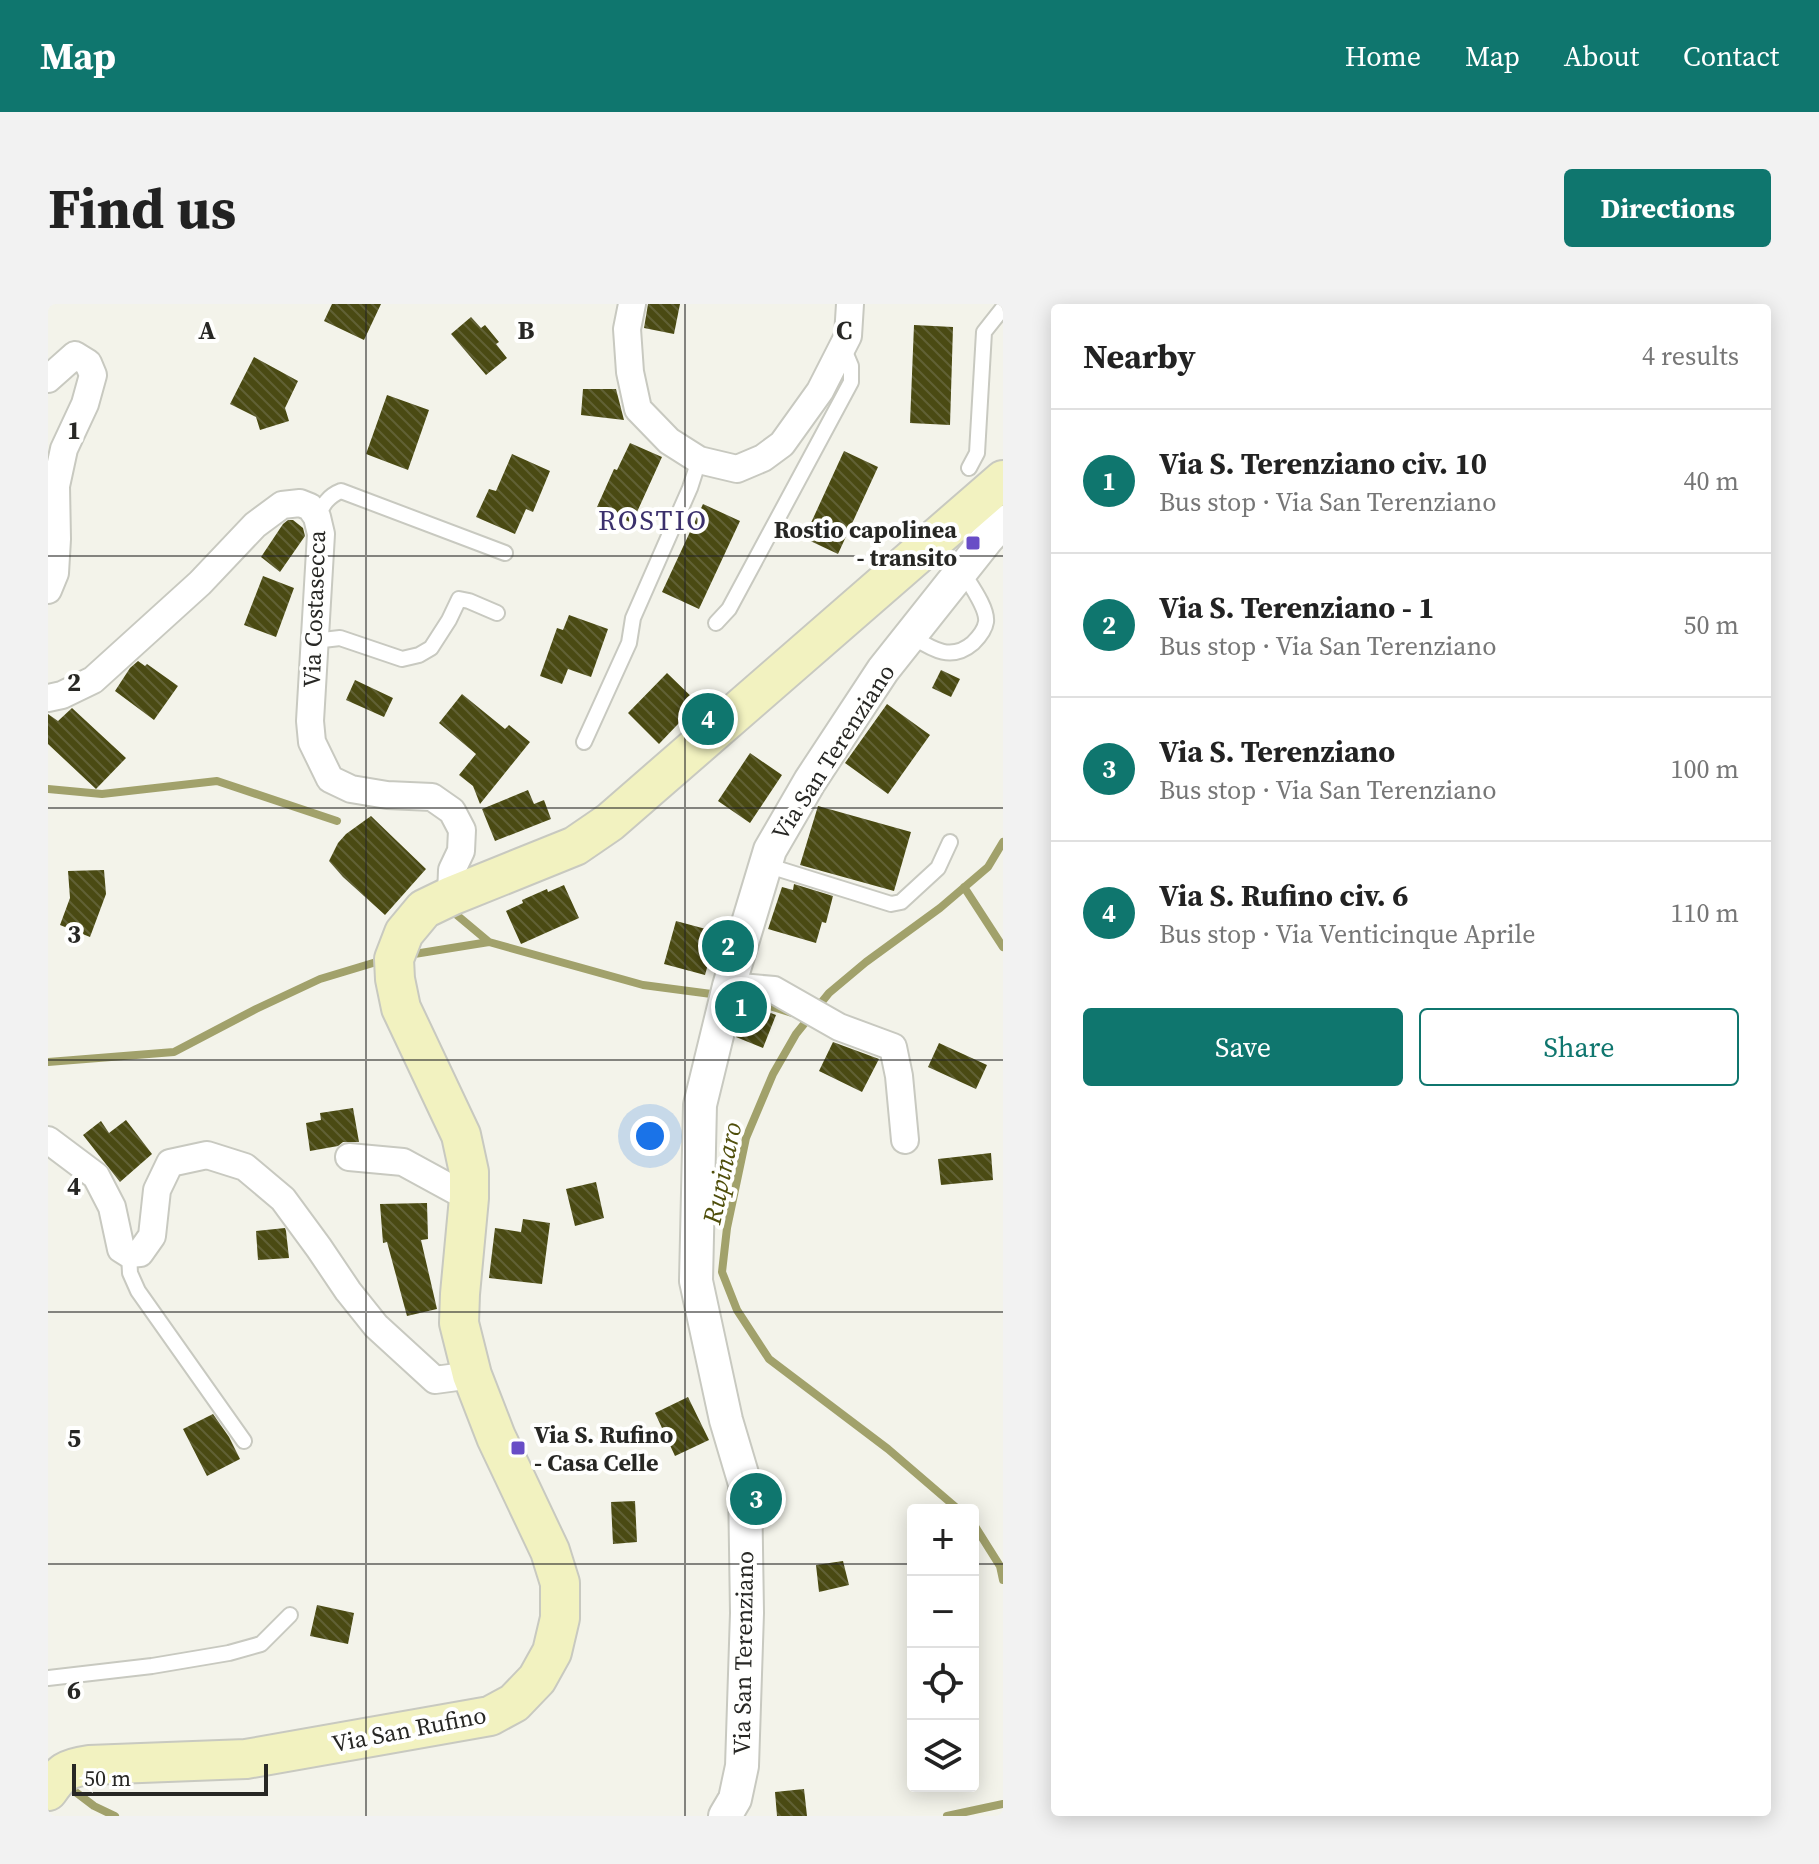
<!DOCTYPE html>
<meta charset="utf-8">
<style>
:root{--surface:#fff;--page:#f2f2f2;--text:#222;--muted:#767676;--line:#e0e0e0;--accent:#0f766e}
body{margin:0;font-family:"Source Serif 4",serif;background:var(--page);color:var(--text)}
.controls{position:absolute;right:24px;bottom:24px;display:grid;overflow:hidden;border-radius:8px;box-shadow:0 4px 20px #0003}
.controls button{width:72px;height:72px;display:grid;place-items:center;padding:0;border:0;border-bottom:2px solid var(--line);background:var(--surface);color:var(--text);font:40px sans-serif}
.scale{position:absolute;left:24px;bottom:20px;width:196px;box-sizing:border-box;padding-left:8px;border:4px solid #272724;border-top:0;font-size:22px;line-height:28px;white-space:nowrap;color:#272724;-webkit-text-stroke:6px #fffffe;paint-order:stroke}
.you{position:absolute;left:602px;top:832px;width:28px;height:28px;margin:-20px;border:6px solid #fff;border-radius:50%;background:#1a73e8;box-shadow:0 0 0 12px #1a73e833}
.badge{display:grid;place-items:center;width:52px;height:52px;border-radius:50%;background:var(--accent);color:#fff;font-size:26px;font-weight:700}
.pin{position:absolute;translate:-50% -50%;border:4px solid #fff;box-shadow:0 2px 8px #0006}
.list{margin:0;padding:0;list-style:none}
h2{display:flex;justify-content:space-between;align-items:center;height:104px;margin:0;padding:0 32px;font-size:34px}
h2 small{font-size:26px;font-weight:400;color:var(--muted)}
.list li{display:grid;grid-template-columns:52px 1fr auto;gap:24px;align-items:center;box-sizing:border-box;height:144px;padding:0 32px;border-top:2px solid var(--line)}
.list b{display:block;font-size:30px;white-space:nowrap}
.list p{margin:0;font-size:26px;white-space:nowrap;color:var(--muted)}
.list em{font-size:26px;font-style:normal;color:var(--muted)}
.actions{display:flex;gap:16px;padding:24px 32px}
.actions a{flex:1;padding:18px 0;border:2px solid var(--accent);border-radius:8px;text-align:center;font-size:28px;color:var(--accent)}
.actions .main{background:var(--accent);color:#fff}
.icon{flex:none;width:44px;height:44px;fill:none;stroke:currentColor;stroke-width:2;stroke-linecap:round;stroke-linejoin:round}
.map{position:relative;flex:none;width:955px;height:1512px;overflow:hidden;border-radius:8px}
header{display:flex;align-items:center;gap:48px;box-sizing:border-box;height:112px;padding:0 40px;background:var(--accent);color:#fff}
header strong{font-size:38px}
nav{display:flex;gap:44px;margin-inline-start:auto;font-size:28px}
.intro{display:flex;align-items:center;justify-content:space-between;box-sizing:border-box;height:192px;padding:0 48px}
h1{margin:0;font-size:56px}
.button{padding:20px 36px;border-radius:8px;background:var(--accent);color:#fff;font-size:28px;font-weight:700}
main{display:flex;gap:48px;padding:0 48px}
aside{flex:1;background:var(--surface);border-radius:8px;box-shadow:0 4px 20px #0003}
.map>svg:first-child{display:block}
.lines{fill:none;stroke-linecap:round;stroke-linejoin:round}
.stream{stroke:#a1a16b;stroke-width:8}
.building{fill:url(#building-back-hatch)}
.service-casing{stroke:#c8c9c0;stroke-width:18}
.minor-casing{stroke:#c8c9c0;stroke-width:30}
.tertiary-casing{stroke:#c8c9c0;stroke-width:36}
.secondary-casing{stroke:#c8c9c0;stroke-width:42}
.service{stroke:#fff;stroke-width:14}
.minor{stroke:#fff;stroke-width:26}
.tertiary{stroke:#fff;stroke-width:32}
.secondary{stroke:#f2f2c0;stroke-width:38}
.grid{fill:none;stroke:#272724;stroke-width:2;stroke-opacity:0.55}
.poi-dot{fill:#684dc6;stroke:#fffffe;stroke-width:3}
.labels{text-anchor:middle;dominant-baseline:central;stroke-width:8;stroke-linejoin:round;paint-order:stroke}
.poi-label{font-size:24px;font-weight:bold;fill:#272724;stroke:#fffffe;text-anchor:end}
.street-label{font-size:24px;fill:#272724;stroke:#fffffe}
.water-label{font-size:26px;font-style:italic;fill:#4f4e0a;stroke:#fffffe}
.quarter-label{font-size:28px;letter-spacing:2px;fill:#3b306c;stroke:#fffffe}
.grid-label{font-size:26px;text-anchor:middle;font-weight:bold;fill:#272724;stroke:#fffffe;stroke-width:8;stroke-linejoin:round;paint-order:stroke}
</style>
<header>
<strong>Map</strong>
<nav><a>Home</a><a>Map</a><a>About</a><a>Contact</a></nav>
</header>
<div class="intro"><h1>Find us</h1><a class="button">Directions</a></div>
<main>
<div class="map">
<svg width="955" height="1512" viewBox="0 0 955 1512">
<defs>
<pattern id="building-back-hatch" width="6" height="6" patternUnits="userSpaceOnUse" patternTransform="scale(2)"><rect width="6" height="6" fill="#4a4a13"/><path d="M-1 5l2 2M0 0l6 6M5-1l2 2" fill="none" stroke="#616135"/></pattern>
</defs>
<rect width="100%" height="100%" fill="#f3f3ea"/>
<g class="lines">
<path class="stream" d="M0,485L54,490L169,477L289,517
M916,583L955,643
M404,607L441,638
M360,651L441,638L595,681L671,691
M700,695L744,709
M0,758L126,748L208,705L272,675L335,656
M911,1206L840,1145L721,1055L689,1006L674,968L679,924L698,834L725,770L748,730L781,689L818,658L892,604L940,563L955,538
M925,1219L952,1262L955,1276
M17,1480L46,1502L67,1512
M899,1512L955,1500"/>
</g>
<path class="building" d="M284,0H333L316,36L276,17Z
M600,0H632L626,30L596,24Z
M423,13L433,24L437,21L451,38L448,40L459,54L438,71L403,30Z
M866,21L905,23L902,121L862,119Z
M206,53L250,77L237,104L241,117L212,126L208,113L182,100Z
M535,85H568L576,116L533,111Z
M339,91L381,106L360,166L318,150Z
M582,139L614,153L584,219L549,203L566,165L569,166Z
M796,147L830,163L790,250L756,234Z
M464,150L502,167L485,208L478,205L467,230L428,213L441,185L448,187Z
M655,200L692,217L651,305L614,288Z
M240,216H245L255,224L257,232L232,268L213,253L235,220Z
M215,272L246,284L228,333L196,321Z
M521,311L560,325L543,373L520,365L514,380L492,372L509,324L515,326Z
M90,357L97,362L99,360L130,382L106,416L67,387L82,364Z
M893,366L912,375L903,393L884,384Z
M619,369L650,399L611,440L580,409Z
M307,376L345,394L336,413L298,396Z
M414,390L457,425L461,421L482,438L432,500L425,482L411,471L428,450L391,419Z
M839,400L882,431L840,490L797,459Z
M24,404L78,454L48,485L0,440V410L10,417Z
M702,449L734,471L702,519L670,497Z
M480,486L486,500L496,496L503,515L447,537L434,505Z
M770,502L863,528L846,587L752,561Z
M323,512L378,565L337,611L295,573L281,557L290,539L298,530Z
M56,566L58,590L42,633L12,621L22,594L20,567Z
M746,580L785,592L778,619L774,618L768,639L720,625L734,583L745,586Z
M516,581L531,614L473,640L458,607L475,599L474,596L499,585L500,588Z
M628,617L669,628L657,671L616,660Z
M699,700L728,711L715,744L688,733Z
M785,738L831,755L814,788L771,767Z
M891,739L939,761L928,785L880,763Z
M305,804L311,838H295L290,842L262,847L258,819L273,816L272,809Z
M78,816L104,850L72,878L35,831L53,817L61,829Z
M943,849L945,876L893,881L890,855Z
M548,878L556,914L527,922L518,885Z
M379,899L380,935L373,936L389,1005L359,1012L339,938L335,939L332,900Z
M475,915L502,919L494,980L441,974L447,924L473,928Z
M237,924L238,927L241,954L210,956L208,927Z
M640,1093L661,1136L627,1152L607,1109Z
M165,1110L181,1133L192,1155L159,1172L135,1125Z
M587,1197L589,1238L565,1240L563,1198Z
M795,1257L801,1281L771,1288L768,1261Z
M269,1301L306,1309L300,1340L262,1332Z
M756,1485L759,1512H729L727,1488Z"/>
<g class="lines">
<g class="service-casing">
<path id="service" d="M921,164L929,149L936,28L955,4
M269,213C275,201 280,192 293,187L457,249
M668,319L681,305L803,78V62L795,43
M863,332C884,345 903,358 925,339C930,334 937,325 938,318C940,304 921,279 914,267
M266,337L292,334L354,355L371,351L383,344L401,316L411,295L421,297L449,309
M536,438L581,339L585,314L642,184L651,156
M718,561L843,600L853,598L890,564L902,538
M81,950L82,969L90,987L196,1137
M0,1374L104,1362L181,1349L213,1340L242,1311"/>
</g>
<g class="minor-casing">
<path id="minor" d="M584,0L579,25L582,68L590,105L621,137L651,156L689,165L715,154L734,140L772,87L800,32L802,0
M0,75L27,51L40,59L45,71L37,100L16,145L8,182L9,235L7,269L0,286
M0,394L14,391L45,376L152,279L207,221L234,201L252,199L262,203L269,213L273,230L262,417L264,438L282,475L303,485L339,491L384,493L404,507L414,526L413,547L404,566L403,592
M681,682L726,686L791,723L845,743L851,772L857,836
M0,836L48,872L64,903L73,945L81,950L92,949L104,932L109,886L122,859L159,851L197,863L235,895L271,944L300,987L328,1022L387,1076L424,1071
M301,853L355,858L421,894"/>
</g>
<g class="tertiary-casing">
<path id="tertiary" d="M677,1512L687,1495L694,1462L699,1309L697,1180L678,1116L648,977L652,801L681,682L722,546L762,477L835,366L939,235L955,218"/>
</g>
<g class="secondary-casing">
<path id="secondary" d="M0,1487C13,1468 19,1464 41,1461L198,1455L442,1412L466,1399L489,1375L504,1348L512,1314V1279L502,1247L448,1133L424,1071L411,1019L412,990L421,894V868L413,831L353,704L347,675L346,655L356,629L376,605L403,592L527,542L562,518L955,176"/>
</g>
<use href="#service" class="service"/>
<use href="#minor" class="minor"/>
<use href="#tertiary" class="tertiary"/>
<use href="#secondary" class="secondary"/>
</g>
<path class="grid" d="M318,0V1512M637,0V1512M0,252H955M0,504H955M0,756H955M0,1008H955M0,1260H865M925,1260H955"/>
<g class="poi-dot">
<rect x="917" y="231" width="16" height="16" rx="4"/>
<rect x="462" y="1136" width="16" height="16" rx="4"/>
</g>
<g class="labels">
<g class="poi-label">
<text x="909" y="225">Rostio capolinea<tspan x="909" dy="28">- transito</tspan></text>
<text x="486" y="1130" text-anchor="start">Via S. Rufino<tspan x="486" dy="28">- Casa Celle</tspan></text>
</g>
<g class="street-label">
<text transform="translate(266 305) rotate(-88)">Via Costasecca</text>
<text transform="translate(785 448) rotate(-57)">Via San Terenziano</text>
<text transform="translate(695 1349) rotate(-89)">Via San Terenziano</text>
<text transform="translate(361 1425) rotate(-11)">Via San Rufino</text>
</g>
<g class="water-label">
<text transform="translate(674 869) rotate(-78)">Rupinaro</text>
</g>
<g class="quarter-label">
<text x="605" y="216">ROSTIO</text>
</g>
</g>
<g class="grid-label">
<text x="159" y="35">A</text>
<text x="478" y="35">B</text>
<text x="796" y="35">C</text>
<text x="26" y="135">1</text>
<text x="26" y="387">2</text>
<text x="26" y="639">3</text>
<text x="26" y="891">4</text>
<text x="26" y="1143">5</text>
<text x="26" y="1395">6</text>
</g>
</svg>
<div class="controls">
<button>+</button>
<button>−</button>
<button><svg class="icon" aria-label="locate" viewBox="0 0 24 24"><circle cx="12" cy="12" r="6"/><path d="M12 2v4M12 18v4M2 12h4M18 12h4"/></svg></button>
<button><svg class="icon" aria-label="layers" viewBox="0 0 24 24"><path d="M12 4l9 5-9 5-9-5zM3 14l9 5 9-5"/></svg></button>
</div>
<div class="scale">50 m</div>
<div class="you"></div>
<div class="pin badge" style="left:693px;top:703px">1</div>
<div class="pin badge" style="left:680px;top:642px">2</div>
<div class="pin badge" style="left:708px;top:1195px">3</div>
<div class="pin badge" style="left:660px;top:415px">4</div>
</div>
<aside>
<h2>Nearby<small>4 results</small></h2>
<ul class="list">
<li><span class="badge">1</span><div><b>Via S. Terenziano civ. 10</b><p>Bus stop · Via San Terenziano</p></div><em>40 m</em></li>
<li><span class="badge">2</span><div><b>Via S. Terenziano - 1</b><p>Bus stop · Via San Terenziano</p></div><em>50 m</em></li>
<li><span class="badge">3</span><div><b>Via S. Terenziano</b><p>Bus stop · Via San Terenziano</p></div><em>100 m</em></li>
<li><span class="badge">4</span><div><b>Via S. Rufino civ. 6</b><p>Bus stop · Via Venticinque Aprile</p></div><em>110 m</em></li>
</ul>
<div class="actions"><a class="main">Save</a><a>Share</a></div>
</aside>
</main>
